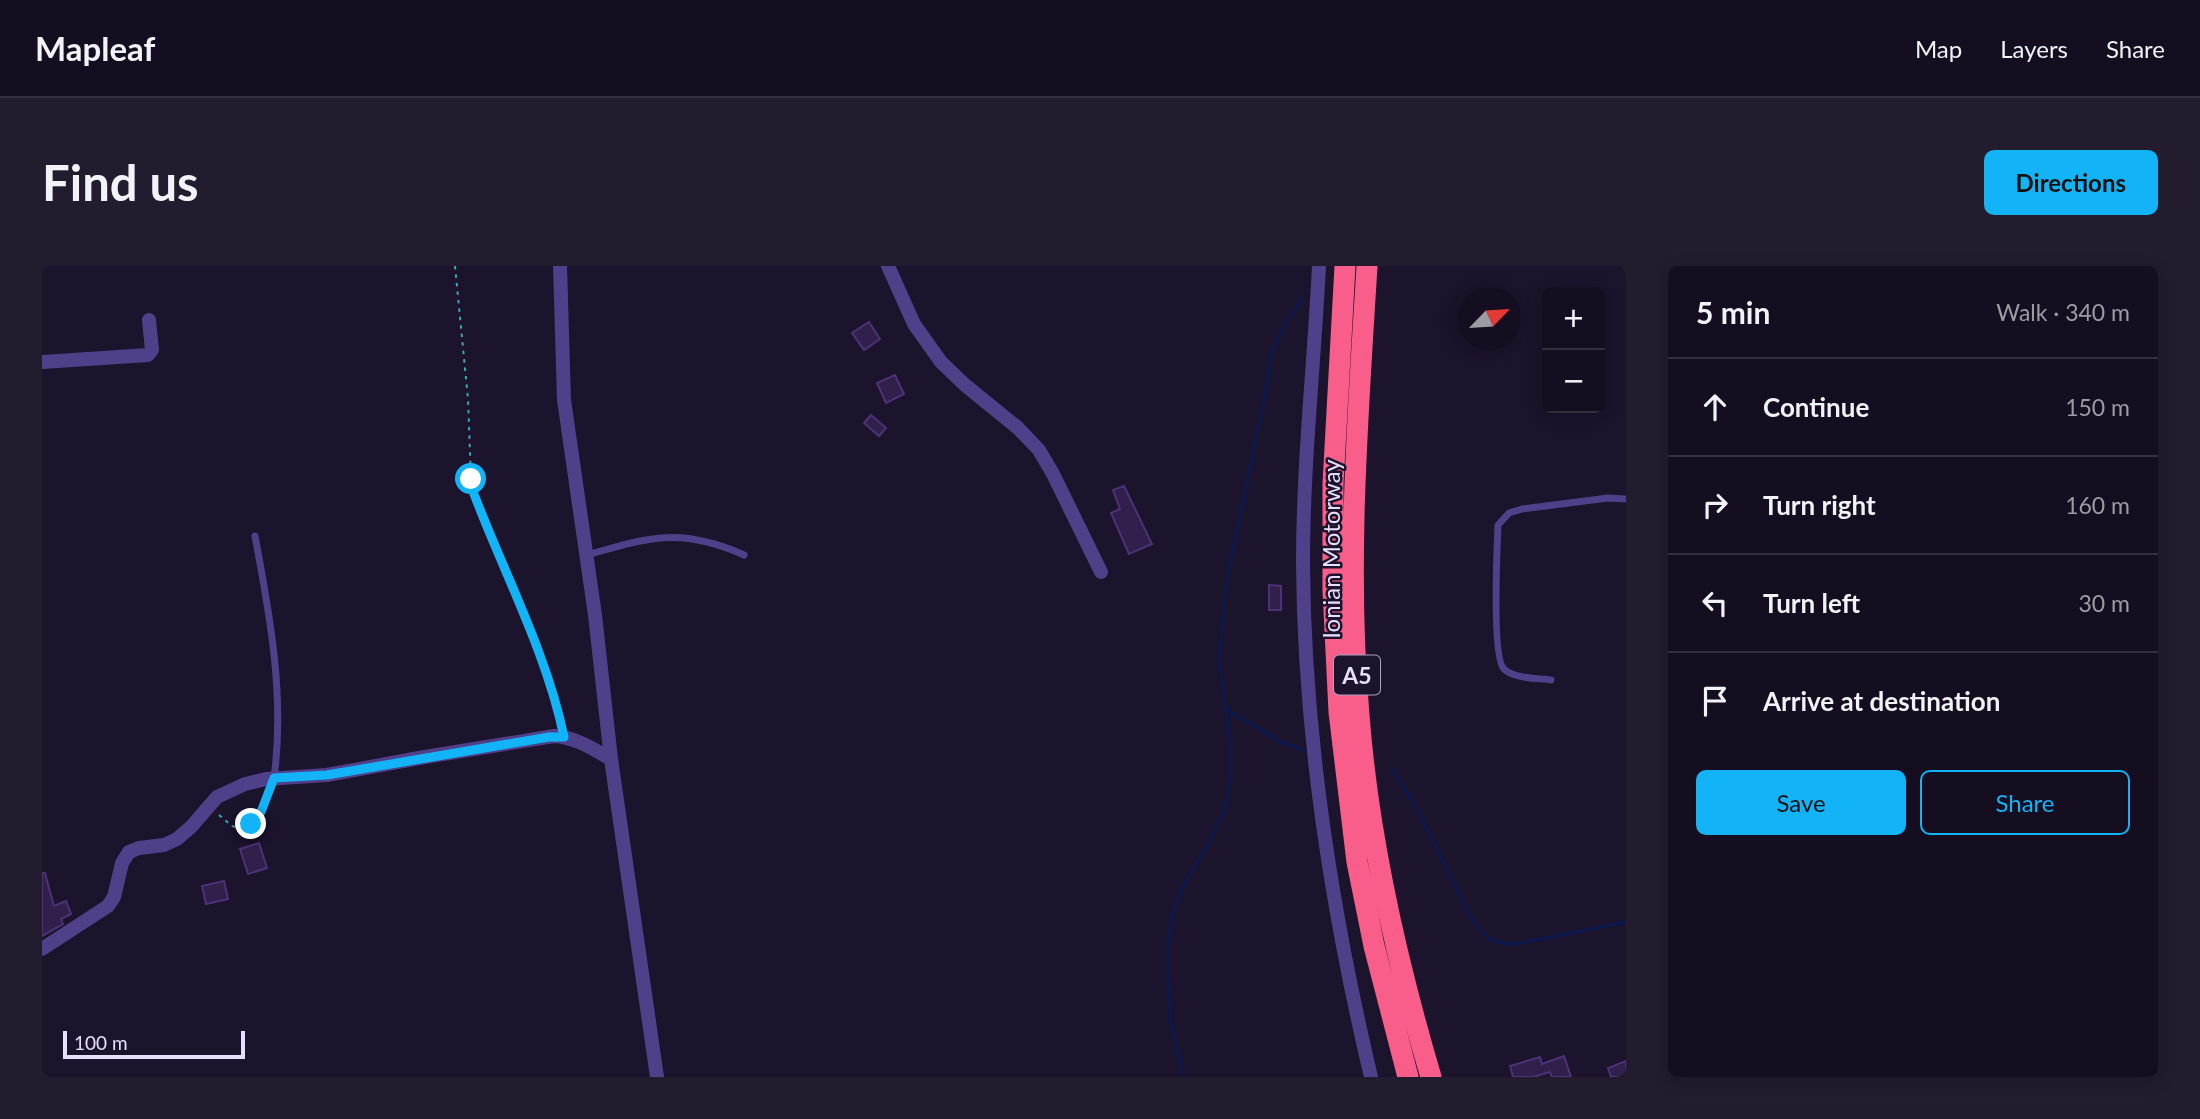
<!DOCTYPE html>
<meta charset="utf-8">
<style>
:root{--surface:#150e21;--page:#221c2e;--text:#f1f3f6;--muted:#9d9ca5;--line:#342e3f;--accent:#12b4f7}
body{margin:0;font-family:Lato,sans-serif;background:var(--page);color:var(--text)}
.controls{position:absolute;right:21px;top:21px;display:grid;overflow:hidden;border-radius:10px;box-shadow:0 4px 18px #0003}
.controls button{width:63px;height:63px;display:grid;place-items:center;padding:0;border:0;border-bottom:2px solid var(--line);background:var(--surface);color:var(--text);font:35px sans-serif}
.compass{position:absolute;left:1416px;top:21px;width:63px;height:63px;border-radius:50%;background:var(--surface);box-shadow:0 4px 18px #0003;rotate:65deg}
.scale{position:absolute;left:21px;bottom:18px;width:182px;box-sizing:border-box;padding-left:7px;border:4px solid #e8dffe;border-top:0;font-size:19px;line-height:24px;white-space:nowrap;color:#e8dffe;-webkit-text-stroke:5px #1c132c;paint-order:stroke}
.stop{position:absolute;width:21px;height:21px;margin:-16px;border:5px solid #12b4f7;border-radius:50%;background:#fff}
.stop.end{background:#12b4f7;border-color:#fff;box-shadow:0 2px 7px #0008}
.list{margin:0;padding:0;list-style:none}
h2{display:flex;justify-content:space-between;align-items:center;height:91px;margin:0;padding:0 28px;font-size:30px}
h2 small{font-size:23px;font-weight:400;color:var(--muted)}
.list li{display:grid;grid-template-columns:46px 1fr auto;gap:21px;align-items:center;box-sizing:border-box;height:98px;padding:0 28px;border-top:2px solid var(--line)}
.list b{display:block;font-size:26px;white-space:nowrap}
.list em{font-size:23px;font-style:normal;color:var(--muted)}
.actions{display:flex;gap:14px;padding:21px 28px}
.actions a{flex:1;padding:16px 0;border:2px solid var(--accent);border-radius:10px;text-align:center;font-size:24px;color:var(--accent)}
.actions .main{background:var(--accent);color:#111}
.icon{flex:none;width:38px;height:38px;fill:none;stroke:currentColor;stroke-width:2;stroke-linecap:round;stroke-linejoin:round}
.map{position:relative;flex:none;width:1584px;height:811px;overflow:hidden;border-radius:10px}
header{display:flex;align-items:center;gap:42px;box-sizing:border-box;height:98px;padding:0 35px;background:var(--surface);border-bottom:2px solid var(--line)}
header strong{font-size:33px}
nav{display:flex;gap:38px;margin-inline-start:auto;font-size:24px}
.intro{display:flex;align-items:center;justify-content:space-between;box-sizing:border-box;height:168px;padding:0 42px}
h1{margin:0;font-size:49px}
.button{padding:18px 32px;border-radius:10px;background:var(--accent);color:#111;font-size:24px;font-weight:700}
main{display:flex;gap:42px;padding:0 42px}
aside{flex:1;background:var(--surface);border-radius:10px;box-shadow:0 4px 18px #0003}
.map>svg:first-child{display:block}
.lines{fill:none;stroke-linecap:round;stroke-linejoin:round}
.stream{stroke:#0d184a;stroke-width:3.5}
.building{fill:#311f4c;stroke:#4d3278;stroke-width:2}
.path{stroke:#36aabb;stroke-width:2;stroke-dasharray:3.5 5;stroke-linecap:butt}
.lane{stroke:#504089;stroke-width:7}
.street{stroke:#504089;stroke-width:14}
.highway{stroke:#f95e8b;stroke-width:21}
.route{stroke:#12b4f7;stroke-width:9}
.labels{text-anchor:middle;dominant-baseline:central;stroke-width:5;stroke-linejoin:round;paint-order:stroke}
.shield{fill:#1c132c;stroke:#aba2bf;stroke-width:2}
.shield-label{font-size:23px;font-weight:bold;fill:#e8dffe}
.street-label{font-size:24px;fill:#e8dffe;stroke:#1c132c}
</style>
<header>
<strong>Mapleaf</strong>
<nav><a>Map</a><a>Layers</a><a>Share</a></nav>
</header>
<div class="intro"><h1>Find us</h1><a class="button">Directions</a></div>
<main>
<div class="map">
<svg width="1584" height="811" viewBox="0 0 1584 811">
<rect width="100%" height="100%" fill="#1c132c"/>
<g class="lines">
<path class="stream" d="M1184,443L1241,477L1262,484
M1350,504L1373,539L1430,654C1446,674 1454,680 1479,677L1584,656
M1141,811L1129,757L1126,707V676L1131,646L1140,622L1169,572L1183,542L1188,513V475L1177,394L1184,319L1224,123L1230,83L1246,53L1261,33"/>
</g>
<path class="building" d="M827,56L838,73L822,84L810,67Z
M853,109L862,128L844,137L835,117Z
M829,149L844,162L837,170L822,157Z
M1082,220L1110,278L1087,288L1069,247L1078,243L1071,224Z
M1227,319L1239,320V344H1227Z
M217,577L225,602L206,608L198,583Z
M0,607H3L12,640L24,635L29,648L19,653L21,658L0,670Z
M182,615L186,633L164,638L160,620Z
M1522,790L1529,811H1510L1508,806L1491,811H1471L1468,800L1498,791L1500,798Z
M1584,795V811H1569L1566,802Z"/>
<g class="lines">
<path class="path" d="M413,0L426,133L429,213L432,228L490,371L519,456
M177,549L190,560L200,563C216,554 221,543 227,526"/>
<path class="lane" d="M213,270C228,350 243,431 232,512
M545,289C607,271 639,261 702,289
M1509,414C1496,412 1472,413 1462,403C1450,392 1455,282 1456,259L1467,247L1480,243L1566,232L1584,233"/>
<path class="street" d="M518,0L522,134L553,349L569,493L615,811
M846,0L872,58L899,96L923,119L976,162L997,184L1011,208L1059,306
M1277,0C1272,99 1261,198 1261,297C1262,470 1289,642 1329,811
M0,96L106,89L110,84L107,54
M0,683L66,640L72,631L80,597L87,586L97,582L122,579L135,573L149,561L175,531L203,518L224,513L285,509L377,492L512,470C533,471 551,483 569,493"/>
<path class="highway" d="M1303,0L1291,218V324L1297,446L1315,596L1332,680L1366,811
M1325,0C1316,149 1304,299 1317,449C1326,569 1355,696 1389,811"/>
</g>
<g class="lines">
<path class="route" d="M209,558L219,546L232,512L285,509L507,471H522C505,388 462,307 432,228L429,213"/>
</g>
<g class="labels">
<rect class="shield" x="1292" y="389.5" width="46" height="39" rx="5"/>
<g class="shield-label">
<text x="1315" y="409">Α5</text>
</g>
<g class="street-label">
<text transform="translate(1288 283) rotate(-90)">Ionian Motorway</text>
</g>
</g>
</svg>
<div class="controls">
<button>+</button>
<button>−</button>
</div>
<svg class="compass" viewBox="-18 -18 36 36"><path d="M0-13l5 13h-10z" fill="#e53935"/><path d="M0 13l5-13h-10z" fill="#9d9ca5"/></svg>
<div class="scale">100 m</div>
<div class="stop" style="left:429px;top:213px"></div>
<div class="stop end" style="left:209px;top:558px"></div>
</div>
<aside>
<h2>5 min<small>Walk · 340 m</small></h2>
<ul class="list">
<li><svg class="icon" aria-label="ahead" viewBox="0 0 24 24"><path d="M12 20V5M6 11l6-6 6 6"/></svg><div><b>Continue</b></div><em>150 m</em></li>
<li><svg class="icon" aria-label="right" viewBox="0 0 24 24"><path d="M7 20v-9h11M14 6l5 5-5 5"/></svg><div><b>Turn right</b></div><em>160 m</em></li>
<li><svg class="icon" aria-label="left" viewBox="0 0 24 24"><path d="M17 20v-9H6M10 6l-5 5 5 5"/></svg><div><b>Turn left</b></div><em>30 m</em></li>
<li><svg class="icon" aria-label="arrive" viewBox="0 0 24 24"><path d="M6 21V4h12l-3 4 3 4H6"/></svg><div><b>Arrive at destination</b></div></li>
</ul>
<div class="actions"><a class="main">Save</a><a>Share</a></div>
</aside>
</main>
